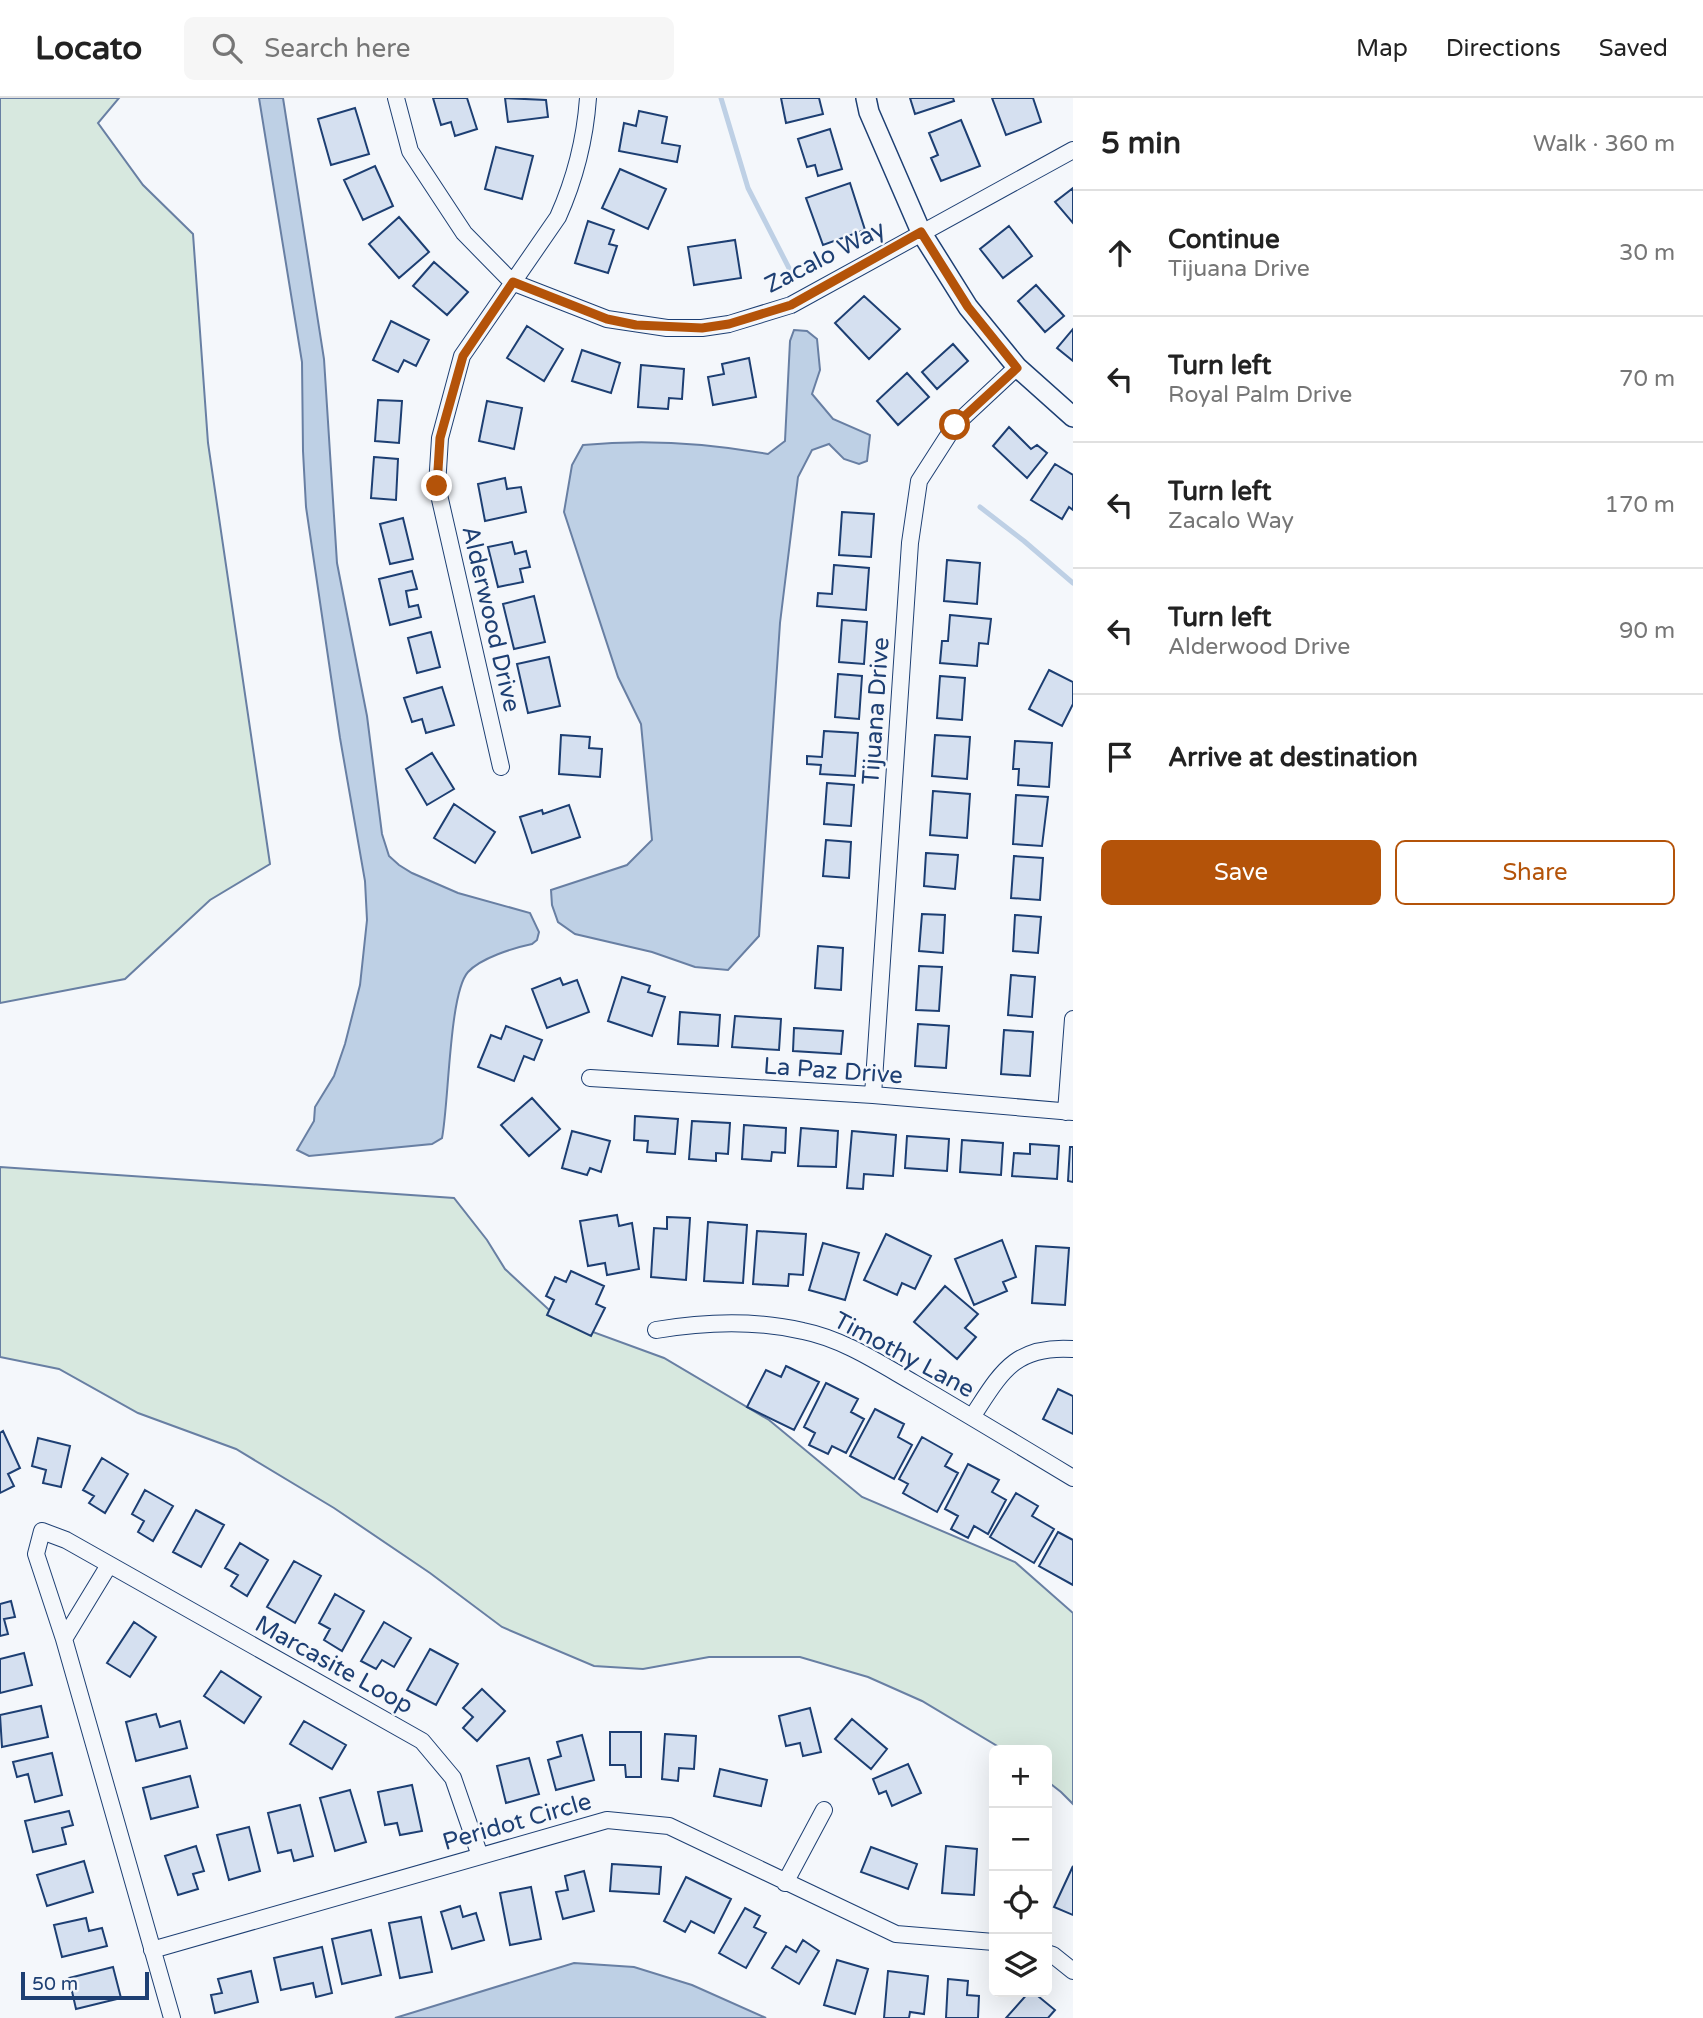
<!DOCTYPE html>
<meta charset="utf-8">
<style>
:root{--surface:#fff;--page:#f6f6f6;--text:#222;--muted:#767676;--line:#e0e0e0;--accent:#b45309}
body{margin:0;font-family:"Varela Round",sans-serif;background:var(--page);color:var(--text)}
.controls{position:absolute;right:21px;bottom:21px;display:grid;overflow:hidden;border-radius:10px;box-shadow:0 7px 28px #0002}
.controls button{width:63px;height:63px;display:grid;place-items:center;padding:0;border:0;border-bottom:2px solid var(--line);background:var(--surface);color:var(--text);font:35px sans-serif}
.scale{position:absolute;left:21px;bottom:18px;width:128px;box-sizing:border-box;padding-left:7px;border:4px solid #1d3f73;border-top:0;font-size:19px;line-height:24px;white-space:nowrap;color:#1d3f73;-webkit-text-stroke:5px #f4f7fb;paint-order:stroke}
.stop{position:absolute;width:21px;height:21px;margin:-16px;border:5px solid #b45309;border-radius:50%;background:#fff}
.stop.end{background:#b45309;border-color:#fff;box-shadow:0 2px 7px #0008}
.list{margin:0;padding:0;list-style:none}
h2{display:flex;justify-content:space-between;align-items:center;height:91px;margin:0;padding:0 28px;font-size:30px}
h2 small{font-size:23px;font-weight:400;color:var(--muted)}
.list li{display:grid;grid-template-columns:46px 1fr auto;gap:21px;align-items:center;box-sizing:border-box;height:126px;padding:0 28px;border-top:2px solid var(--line)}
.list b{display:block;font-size:26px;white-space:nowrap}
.list p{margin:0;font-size:23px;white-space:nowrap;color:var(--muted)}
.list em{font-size:23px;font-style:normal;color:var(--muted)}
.actions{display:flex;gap:14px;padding:21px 28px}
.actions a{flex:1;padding:16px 0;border:2px solid var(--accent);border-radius:10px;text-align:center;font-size:24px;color:var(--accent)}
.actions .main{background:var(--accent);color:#fff}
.icon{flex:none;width:38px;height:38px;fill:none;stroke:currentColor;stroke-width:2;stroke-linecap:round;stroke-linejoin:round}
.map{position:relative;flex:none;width:1073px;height:1920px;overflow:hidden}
header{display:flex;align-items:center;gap:42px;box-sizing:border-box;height:98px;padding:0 35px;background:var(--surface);border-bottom:2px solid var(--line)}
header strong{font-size:33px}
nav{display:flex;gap:38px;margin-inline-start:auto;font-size:24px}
.search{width:490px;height:63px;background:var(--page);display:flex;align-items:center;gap:18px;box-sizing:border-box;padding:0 24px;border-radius:10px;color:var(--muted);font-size:26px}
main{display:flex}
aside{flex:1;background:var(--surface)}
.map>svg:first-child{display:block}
.green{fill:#d7e8df;stroke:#687fa3;stroke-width:2}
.water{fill:#bed0e5;stroke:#687fa3;stroke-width:2}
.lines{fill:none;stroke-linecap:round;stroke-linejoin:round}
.stream{stroke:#bed0e5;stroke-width:5}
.building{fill:#d5e0f0;stroke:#1d3f73;stroke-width:2}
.minor-casing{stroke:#1d3f73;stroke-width:18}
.tertiary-casing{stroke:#1d3f73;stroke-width:22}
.minor{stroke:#f4f7fb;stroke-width:16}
.tertiary{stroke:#f4f7fb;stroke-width:19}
.route{stroke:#b45309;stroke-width:9}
.labels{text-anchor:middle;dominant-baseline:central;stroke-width:5;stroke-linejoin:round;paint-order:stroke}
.street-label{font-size:24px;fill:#1d3f73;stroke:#f4f7fb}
</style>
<header>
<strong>Locato</strong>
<div class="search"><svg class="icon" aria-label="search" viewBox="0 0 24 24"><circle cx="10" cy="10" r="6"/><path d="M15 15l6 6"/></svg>Search here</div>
<nav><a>Map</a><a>Directions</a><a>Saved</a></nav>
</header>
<main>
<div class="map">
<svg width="1073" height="1920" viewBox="0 0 1073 1920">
<rect width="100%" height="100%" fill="#f4f7fb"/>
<path class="green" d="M0,0H119L98,25L143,87L193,136L208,345L270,766L210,802L125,881L0,905Z
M0,1069L454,1100L487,1142L505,1171L560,1222L664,1260L769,1322L862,1399L1015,1464L1073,1515V1706L1061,1694L1047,1683V1652H1004L922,1603L868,1579L800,1559H709L643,1571L594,1568L502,1529L430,1475L334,1410L236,1351L138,1315L59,1271L0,1259Z"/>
<path class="water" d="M259,0H283L324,261L337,465L367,618L382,736L389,758L399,767L412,775L458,795L530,815L539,834L537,842L532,846C513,850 481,860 468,874C449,895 449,1005 442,1040L432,1046L309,1058L297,1052L314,1023L315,1009L334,978L345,946L360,887L367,822L365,783L340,640L306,409L303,353L302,264Z
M794,232L807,233L817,241L820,272L812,296L833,321L870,337L867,363L859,366L844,361L829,346L812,352L798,379L780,525L759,838L728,872L695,869L652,854L575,836L558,824L552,807L551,792L627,767L652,742L641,626L618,579L564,414L572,367L583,347C645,341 707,345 768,356L785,343L790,243Z
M574,1865L634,1869L692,1887L766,1920H395Z"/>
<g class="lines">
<path class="stream" d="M721,0L748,90L792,176
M980,409L1024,443L1073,485"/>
</g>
<path class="building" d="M433,0H467L477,31L455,38L451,24L441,27Z
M505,0L546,2L548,19L508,24Z
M781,0H819L823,16L786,25Z
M910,0H953L954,3L915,16Z
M992,0H1033L1041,24L1006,37Z
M355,10L369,56L331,67L318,21Z
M639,13L667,19L662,45L680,48L677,64L619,53L624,25L636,28Z
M961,22L980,68L941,83L931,60L938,57L929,35Z
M830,31L842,71L818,78L815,67L807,69L798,41Z
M496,49L533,58L522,101L485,91Z
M375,68L393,108L363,122L344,82Z
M620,71L666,91L648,131L602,110Z
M850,85L865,132L823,147L806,100Z
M1073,90V125L1055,104Z
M399,119L429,154L399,180L369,146Z
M588,123L614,132L609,146L617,148L608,175L575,165Z
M1009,128L1032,158L1003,180L980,151Z
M735,142L741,180L694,187L688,149Z
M434,164L468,194L447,217L413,188Z
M1036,187L1064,218L1045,234L1018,203Z
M864,198L900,231L869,261L835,225Z
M391,223L429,242L416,268L404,262L398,274L373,262Z
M527,228L563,251L544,283L507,260Z
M1073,231V263L1057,250Z
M953,246L968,263L937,291L922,274Z
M582,252L620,265L611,295L572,283Z
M749,260L756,299L713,307L708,279L724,276L722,266Z
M641,267L684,271L682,301L669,300L668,311L638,309Z
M907,275L929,299L898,327L877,303Z
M378,302L402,303L399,345L375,343Z
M487,303L522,310L514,351L479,343Z
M1009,329L1031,351L1037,347L1047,355L1027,380L993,348Z
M374,359L398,361L396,402L371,400Z
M1055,366L1073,377V412L1069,409L1062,421L1031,402Z
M505,380L507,391L521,389L526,414L485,423L478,386Z
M842,414L874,416L871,459L839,457Z
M403,420L413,461L390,466L380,426Z
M512,444L515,456L526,453L530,469L520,471L523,484L498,489L488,449Z
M947,462L980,465L977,506L944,503Z
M834,467L869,470L866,512L817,508L818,495L832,496Z
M412,473L417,491L406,493L409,509L418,507L421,519L390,527L379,481Z
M534,498L545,544L514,551L503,506Z
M950,517L991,521L988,546L979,545L977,568L940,565L942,543H948Z
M842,522L867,524L864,566L839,564Z
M431,534L440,569L417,575L408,540Z
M549,559L560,608L528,615L517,566Z
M1049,572L1073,584V606L1062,628L1029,611Z
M838,576L862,578L859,621L835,619Z
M940,578L965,580L962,622L937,620Z
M442,589L454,627L426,635L422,621L412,624L404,600Z
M824,633L858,635L855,678L820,676L821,667L807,666V658L822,659Z
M561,637L590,639L589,650L602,651L600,679L559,676Z
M935,637L970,639L967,681L932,678Z
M1015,643L1052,645L1049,689L1018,687L1019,671H1013Z
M432,655L454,691L427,707L406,671Z
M827,685L854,687L851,728L824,726Z
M933,693L970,696L967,740L930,737Z
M1016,697L1048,699L1042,748L1013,746Z
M454,706L495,734L475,765L434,740Z
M569,707L580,739L532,755L520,719L542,712L543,716Z
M826,742L851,744L849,780L823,778Z
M926,755L958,757L955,791L924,788Z
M1014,758L1043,760L1040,802L1011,800Z
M922,816L945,817L943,855L919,853Z
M1015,817L1041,819L1038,855L1013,853Z
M818,848L843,850L841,892L815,890Z
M919,868L942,869L939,913L916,912Z
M1011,877L1035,879L1032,919L1008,917Z
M622,879L650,888L648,894L665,899L652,938L608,923Z
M560,880L563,887L577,882L589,914L547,930L532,891Z
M680,914L720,917L718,948L678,946Z
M735,918L781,921L779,952L732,949Z
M918,926L949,928L946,970L915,968Z
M506,928L542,942L534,962L524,958L514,983L478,969L491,937L501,941Z
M794,930L843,933L841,956L793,953Z
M1004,932L1033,934L1030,978L1001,976Z
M532,1000L560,1031L529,1058L501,1027Z
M635,1018L678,1021L675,1056L647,1054L648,1043L634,1042Z
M692,1023L730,1025L728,1056L716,1055V1063L689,1061Z
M744,1027L786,1030L785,1055L772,1054L771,1063L742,1061Z
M801,1030L838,1033L836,1069L798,1068Z
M572,1033L610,1043L601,1074L590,1070L587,1077L562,1070Z
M852,1033L896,1037L893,1078L864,1076L863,1091L847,1090Z
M907,1038L949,1041L947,1073L905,1070Z
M962,1042L1003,1045L1001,1077L960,1074Z
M1030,1046L1059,1048L1057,1081L1012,1078L1014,1055L1030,1056Z
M1070,1049H1073V1084L1068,1083Z
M617,1117L619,1128L632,1125L639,1171L607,1177L605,1165L588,1168L580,1123Z
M667,1119L690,1120L686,1182L651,1179L654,1130L667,1131Z
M708,1124L747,1127L743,1185L704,1183Z
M757,1133L806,1136L803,1177L789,1176L788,1188L753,1186Z
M886,1136L931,1158L915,1191L902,1185L897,1197L864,1182Z
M1002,1142L1016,1179L1003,1184L1007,1193L974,1207L955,1161Z
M823,1145L859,1155L845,1202L809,1192Z
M1036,1148L1069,1150L1065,1207L1032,1205Z
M571,1173L604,1188L596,1206L605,1210L591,1238L547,1217L554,1202L546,1198L555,1179L566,1184Z
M945,1188L978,1216L965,1230L976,1239L957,1261L914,1224Z
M786,1268L819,1284L794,1332L747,1309L766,1272L781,1279Z
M826,1285L858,1301L851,1314L864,1321L846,1355L832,1348L828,1356L809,1347L815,1335L804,1329Z
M1058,1291L1073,1298V1336L1043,1321Z
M875,1311L904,1326L898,1339L912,1347L894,1381L850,1358Z
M3,1333L20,1370L8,1376L14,1388L0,1395V1335Z
M922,1339L952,1356L945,1368L958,1375L937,1414L903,1395L908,1386L899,1381Z
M38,1340L70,1348L61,1389L43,1385L46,1372L32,1368Z
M102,1360L128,1376L105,1415L89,1405L94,1398L83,1392Z
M968,1366L999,1382L992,1394L1006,1402L988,1436L974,1428L968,1440L951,1431L958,1418L945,1411Z
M145,1392L173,1408L153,1443L138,1434L144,1423L132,1416Z
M1016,1395L1038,1408L1032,1418L1054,1431L1034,1465L990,1439Z
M196,1412L224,1427L201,1469L173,1454Z
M1058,1434L1073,1442V1487L1039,1468Z
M240,1445L268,1462L247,1498L231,1488L238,1477L225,1470Z
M294,1463L321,1478L295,1525L267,1509Z
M335,1496L364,1513L342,1553L324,1542L330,1531L319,1525Z
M11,1503L15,1519L4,1521L8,1536L0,1538V1506Z
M134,1524L156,1539L130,1579L107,1565Z
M384,1524L411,1540L394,1569L382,1562L376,1571L361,1563Z
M430,1551L458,1566L436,1607L407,1592Z
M24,1555L32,1587L0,1595V1561Z
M221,1573L261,1599L244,1625L204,1598Z
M482,1591L505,1613L477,1643L463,1630L473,1619L463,1610Z
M41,1608L48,1639L2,1649L0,1617Z
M810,1610L821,1654L803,1658L800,1645L786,1648L779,1618Z
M156,1616L160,1629L180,1623L187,1650L136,1663L126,1624Z
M852,1621L887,1651L871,1671L835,1641Z
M304,1623L346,1647L332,1671L290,1646Z
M610,1634H641V1679H626L625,1667H610Z
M665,1636L696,1638L694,1671L679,1670L678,1683L662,1681Z
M582,1637L594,1682L556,1692L548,1662L561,1658L557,1644Z
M52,1655L62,1697L35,1704L28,1676L17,1679L13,1664Z
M529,1660L539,1696L506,1705L497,1668Z
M908,1666L921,1695L892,1708L886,1693L879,1696L873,1681Z
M720,1671L767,1682L761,1708L714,1698Z
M190,1678L198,1709L151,1721L143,1690Z
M412,1687L422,1733L400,1737L397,1725L385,1727L378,1694Z
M350,1692L366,1744L335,1753L320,1700Z
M300,1707L313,1758L294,1763L291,1752L278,1755L268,1715Z
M69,1713L73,1727L62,1730L66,1746L33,1754L25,1723Z
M249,1729L260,1773L229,1782L217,1737Z
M196,1748L204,1773L193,1776L198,1791L178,1797L165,1758Z
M946,1748L977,1751L974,1797L942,1795Z
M871,1749L917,1766L908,1791L861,1774Z
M84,1763L93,1794L47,1808L37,1777Z
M612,1766L661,1769L659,1796L610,1793Z
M1073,1768V1817L1054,1809Z
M584,1773L594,1813L563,1821L556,1794L568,1792L565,1778Z
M686,1779L731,1801L714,1835L691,1823L685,1834L664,1823Z
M531,1789L541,1841L510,1847L500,1795Z
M460,1808L463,1819L476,1815L484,1842L452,1851L441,1814Z
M745,1810L760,1818L754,1829L766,1835L746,1870L719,1855Z
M421,1819L432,1874L400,1880L389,1825Z
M86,1820L89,1833L102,1830L107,1848L62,1859L54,1827Z
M371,1832L381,1877L342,1886L332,1841Z
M803,1842L819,1853L799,1886L772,1870L786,1848L796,1854Z
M322,1849L332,1895L316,1899L313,1885L281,1892L274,1860Z
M837,1862L868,1871L855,1916L824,1907Z
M113,1869L121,1900L76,1911L69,1880Z
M251,1873L258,1904L215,1915L211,1897L222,1895L218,1881Z
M888,1873L928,1878L924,1916L910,1914L909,1920H884Z
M948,1881L968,1883L967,1897L979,1898L978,1920H946Z
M1029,1894H1033L1055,1912L1048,1920H1006Z"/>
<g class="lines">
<g class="minor-casing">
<path id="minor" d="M396,0L410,53L464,135L512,184L607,221L667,230H702L729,226L791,207L1073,52
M501,669L437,388L440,340L462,258L558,119C575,81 585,42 588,0
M590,980L873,997L1073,1014
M873,997L910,445L919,383L955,327L1017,269
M1066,1014L1073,921
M656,1232C703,1224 756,1222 803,1233C843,1241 879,1265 914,1285C967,1316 1020,1348 1073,1380
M972,1319C1001,1275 1014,1247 1073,1251
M64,1541L109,1467
M785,1785L824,1712
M152,1852L607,1722L669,1728L896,1836L994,1844
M1047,1855L1053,1857L1073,1873
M172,1920L64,1541L36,1456L42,1433L66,1442L422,1643L453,1680L480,1758"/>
</g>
<g class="tertiary-casing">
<path id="tertiary" d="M866,0L869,14L921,134L968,209L1017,269L1073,319"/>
</g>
<use href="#minor" class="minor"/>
<use href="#tertiary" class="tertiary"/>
</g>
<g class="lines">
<path class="route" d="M437,388L440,340L463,258L513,184L607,221L636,227L702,230L729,226L791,207L921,134L968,209L1017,270L955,327"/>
</g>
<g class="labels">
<g class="street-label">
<text transform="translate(825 159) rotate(-27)">Zacalo Way</text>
<text transform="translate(491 521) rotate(77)">Alderwood Drive</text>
<text transform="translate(876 613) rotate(-86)">Tijuana Drive</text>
<text transform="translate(833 973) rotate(4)">La Paz Drive</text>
<text transform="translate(904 1257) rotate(28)">Timothy Lane</text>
<text transform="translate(334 1567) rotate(29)">Marcasite Loop</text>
<text transform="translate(517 1724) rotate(-16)">Peridot Circle</text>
</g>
</g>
</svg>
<div class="controls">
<button>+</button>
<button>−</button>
<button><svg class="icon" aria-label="locate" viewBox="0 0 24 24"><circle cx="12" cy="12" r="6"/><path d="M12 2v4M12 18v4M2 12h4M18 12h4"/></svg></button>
<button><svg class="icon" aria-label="layers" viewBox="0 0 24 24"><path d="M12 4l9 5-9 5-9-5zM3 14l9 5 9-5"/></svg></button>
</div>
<div class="scale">50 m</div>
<div class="stop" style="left:955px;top:327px"></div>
<div class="stop end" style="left:437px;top:388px"></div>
</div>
<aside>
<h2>5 min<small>Walk · 360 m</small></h2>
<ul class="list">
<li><svg class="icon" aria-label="ahead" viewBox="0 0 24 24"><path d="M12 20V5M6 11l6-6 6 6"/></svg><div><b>Continue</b><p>Tijuana Drive</p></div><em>30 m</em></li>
<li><svg class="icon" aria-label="left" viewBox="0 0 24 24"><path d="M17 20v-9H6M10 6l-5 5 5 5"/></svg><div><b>Turn left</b><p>Royal Palm Drive</p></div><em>70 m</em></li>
<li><svg class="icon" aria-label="left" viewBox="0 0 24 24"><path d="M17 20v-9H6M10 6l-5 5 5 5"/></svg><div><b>Turn left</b><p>Zacalo Way</p></div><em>170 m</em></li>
<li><svg class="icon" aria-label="left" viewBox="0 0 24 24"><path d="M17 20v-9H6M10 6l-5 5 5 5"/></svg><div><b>Turn left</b><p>Alderwood Drive</p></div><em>90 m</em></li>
<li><svg class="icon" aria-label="arrive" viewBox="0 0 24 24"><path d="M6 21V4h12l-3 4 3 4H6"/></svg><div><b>Arrive at destination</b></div></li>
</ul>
<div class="actions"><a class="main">Save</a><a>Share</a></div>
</aside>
</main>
